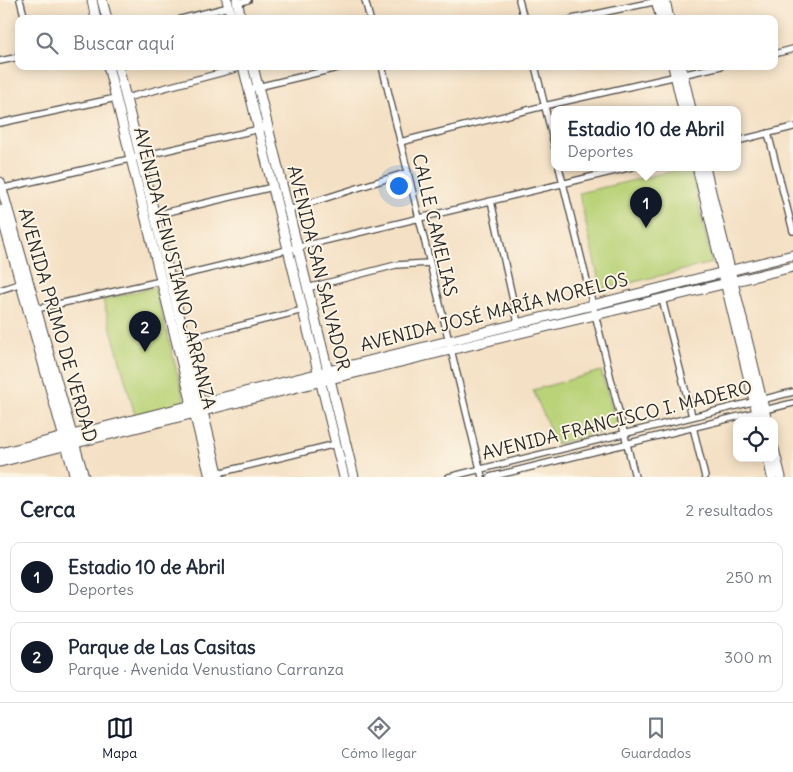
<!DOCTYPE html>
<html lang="es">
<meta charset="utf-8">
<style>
:root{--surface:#fff;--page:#f6f6f7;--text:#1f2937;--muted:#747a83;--line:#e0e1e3;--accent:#111827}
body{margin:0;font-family:Delius,sans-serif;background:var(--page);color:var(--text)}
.controls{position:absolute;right:15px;bottom:15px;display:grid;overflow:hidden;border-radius:10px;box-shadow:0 2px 12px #0003}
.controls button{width:45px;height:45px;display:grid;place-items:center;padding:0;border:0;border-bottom:1px solid var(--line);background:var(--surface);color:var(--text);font:25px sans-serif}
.you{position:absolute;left:398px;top:185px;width:18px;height:18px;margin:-12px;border:4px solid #fff;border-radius:50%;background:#1a73e8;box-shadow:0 0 0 8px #1a73e833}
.badge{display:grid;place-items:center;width:32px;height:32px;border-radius:50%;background:var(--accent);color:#fff;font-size:16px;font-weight:700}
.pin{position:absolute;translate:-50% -41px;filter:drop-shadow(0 1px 2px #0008)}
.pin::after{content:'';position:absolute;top:26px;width:18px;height:15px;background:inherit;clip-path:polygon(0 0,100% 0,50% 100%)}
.popup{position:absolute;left:551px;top:106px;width:190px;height:65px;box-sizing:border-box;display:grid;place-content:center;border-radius:10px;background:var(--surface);filter:drop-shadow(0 1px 4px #0005);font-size:16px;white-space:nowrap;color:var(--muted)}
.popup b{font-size:19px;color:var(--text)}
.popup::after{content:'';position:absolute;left:50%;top:100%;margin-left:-10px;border:10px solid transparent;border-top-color:var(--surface)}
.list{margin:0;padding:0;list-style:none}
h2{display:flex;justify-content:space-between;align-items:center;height:65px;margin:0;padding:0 20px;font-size:21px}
h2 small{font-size:16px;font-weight:400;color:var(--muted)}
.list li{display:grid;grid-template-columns:32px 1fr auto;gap:15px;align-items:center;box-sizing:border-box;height:70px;margin:0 10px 10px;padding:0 10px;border:1px solid var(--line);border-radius:10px}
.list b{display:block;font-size:19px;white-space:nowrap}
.list p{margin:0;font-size:16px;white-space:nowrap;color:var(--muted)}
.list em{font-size:16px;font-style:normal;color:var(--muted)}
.icon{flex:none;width:28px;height:28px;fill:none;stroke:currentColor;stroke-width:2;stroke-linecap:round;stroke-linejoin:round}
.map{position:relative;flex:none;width:793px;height:477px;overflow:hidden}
.search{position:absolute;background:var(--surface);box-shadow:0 2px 12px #0003;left:15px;right:15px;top:15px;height:55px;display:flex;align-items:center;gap:12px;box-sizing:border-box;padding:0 18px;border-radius:10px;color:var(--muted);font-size:19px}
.sheet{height:225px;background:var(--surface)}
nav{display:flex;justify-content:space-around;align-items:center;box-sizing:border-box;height:70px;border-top:1px solid var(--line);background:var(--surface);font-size:14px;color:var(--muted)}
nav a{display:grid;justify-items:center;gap:2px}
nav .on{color:var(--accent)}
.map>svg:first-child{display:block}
.green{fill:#bad379;stroke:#727f52}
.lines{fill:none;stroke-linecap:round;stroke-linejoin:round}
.street-casing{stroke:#494642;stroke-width:8}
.secondary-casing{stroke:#494642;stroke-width:11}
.primary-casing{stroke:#494642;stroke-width:11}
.street{stroke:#fff;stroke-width:5.5}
.secondary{stroke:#fff;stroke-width:9}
.primary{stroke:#fff;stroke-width:9}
.labels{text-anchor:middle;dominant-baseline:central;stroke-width:4;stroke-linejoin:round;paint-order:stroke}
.street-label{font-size:18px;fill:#2b2b2b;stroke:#fcf5e5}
</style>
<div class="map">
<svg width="793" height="477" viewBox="0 0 793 477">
<rect width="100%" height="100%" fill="#fcf5e5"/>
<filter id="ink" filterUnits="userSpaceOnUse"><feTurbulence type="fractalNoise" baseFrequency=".02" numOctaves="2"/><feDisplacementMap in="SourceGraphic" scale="10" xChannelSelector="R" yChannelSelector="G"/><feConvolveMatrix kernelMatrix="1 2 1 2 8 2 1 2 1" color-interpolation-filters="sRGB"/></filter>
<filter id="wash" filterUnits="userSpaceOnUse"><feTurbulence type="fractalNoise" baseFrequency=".0096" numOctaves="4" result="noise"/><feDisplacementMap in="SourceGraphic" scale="20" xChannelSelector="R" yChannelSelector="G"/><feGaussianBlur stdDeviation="1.12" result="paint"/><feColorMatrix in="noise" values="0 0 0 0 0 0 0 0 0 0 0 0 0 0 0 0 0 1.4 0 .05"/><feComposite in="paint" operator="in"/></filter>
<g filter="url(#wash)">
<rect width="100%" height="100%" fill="#f4e0c4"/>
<path class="green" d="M690,167L712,263L601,290L579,193Z
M155,287L185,403L135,415L103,300Z
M601,371L618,428L556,444L533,390Z"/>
</g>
<g filter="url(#ink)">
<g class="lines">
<g class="street-casing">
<path id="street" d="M20,0L25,19
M365,0L370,19
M519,0L524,19
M237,3L248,0
M181,19L229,7
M572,19L658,1
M774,54L793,49
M0,61L19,57
M382,66L482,477
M535,66L555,148
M249,89L346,66
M126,98L243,67
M0,123L116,98
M768,133L793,231
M737,141L793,127
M400,142L544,106L721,66
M559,167L635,477
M0,189L268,127
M491,201L518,323
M288,210L408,172
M155,215L273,187
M170,278L632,167
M307,288L396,265L429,263
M0,290L22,283
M662,299L692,416
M36,309L161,281
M192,338L303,310
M693,427L705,477
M218,473L336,444
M449,477L793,392
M490,477L793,403"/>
</g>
<g class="secondary-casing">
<path id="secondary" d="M92,0L96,19
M102,0L107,19
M656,0L661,19
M665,0L669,19
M108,66L210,477
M118,66L219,477
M673,66L683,109
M681,66L691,109
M697,167L759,421
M705,167L767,421
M0,182L84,477
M0,210L75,477
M774,449L781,477
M0,453L793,255
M768,458L772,477
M0,462L330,379L793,267"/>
</g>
<g class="primary-casing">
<path id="primary" d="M227,0L232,19
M237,0L241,19
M243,66L344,477
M253,66L354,477"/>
</g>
<use href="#street" class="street"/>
<use href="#secondary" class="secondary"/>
<use href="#primary" class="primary"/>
</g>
</g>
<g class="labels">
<g class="street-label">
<text transform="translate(435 225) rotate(77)">CALLE CAMELIAS</text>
<text transform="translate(175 268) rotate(76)">AVENIDA VENUSTIANO CARRANZA</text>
<text transform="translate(319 268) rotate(76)">AVENIDA SAN SALVADOR</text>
<text transform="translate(494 312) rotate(-14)">AVENIDA JOSÉ MARÍA MORELOS</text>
<text transform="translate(58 325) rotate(74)">AVENIDA PRIMO DE VERDAD</text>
<text transform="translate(617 420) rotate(-14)">AVENIDA FRANCISCO I. MADERO</text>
</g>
</g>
</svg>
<div class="controls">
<button><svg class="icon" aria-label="locate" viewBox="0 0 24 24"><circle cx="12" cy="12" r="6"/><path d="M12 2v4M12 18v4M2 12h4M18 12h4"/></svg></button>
</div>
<div class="you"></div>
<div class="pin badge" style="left:646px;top:228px">1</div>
<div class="popup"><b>Estadio 10 de Abril</b>Deportes</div>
<div class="pin badge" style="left:145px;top:352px">2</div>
<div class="search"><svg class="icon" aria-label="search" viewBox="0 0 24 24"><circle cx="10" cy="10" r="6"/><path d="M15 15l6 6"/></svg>Buscar aquí</div>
</div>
<section class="sheet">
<h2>Cerca<small>2 resultados</small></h2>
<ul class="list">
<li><span class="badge">1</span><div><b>Estadio 10 de Abril</b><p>Deportes</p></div><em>250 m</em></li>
<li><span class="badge">2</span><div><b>Parque de Las Casitas</b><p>Parque · Avenida Venustiano Carranza</p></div><em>300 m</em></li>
</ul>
</section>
<nav>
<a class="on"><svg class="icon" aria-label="map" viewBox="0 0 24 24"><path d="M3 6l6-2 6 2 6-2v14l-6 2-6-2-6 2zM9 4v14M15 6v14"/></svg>Mapa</a>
<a><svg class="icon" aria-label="directions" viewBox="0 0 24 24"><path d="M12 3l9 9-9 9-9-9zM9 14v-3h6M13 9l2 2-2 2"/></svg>Cómo llegar</a>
<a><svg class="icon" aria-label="saved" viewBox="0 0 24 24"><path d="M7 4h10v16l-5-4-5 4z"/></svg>Guardados</a>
</nav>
